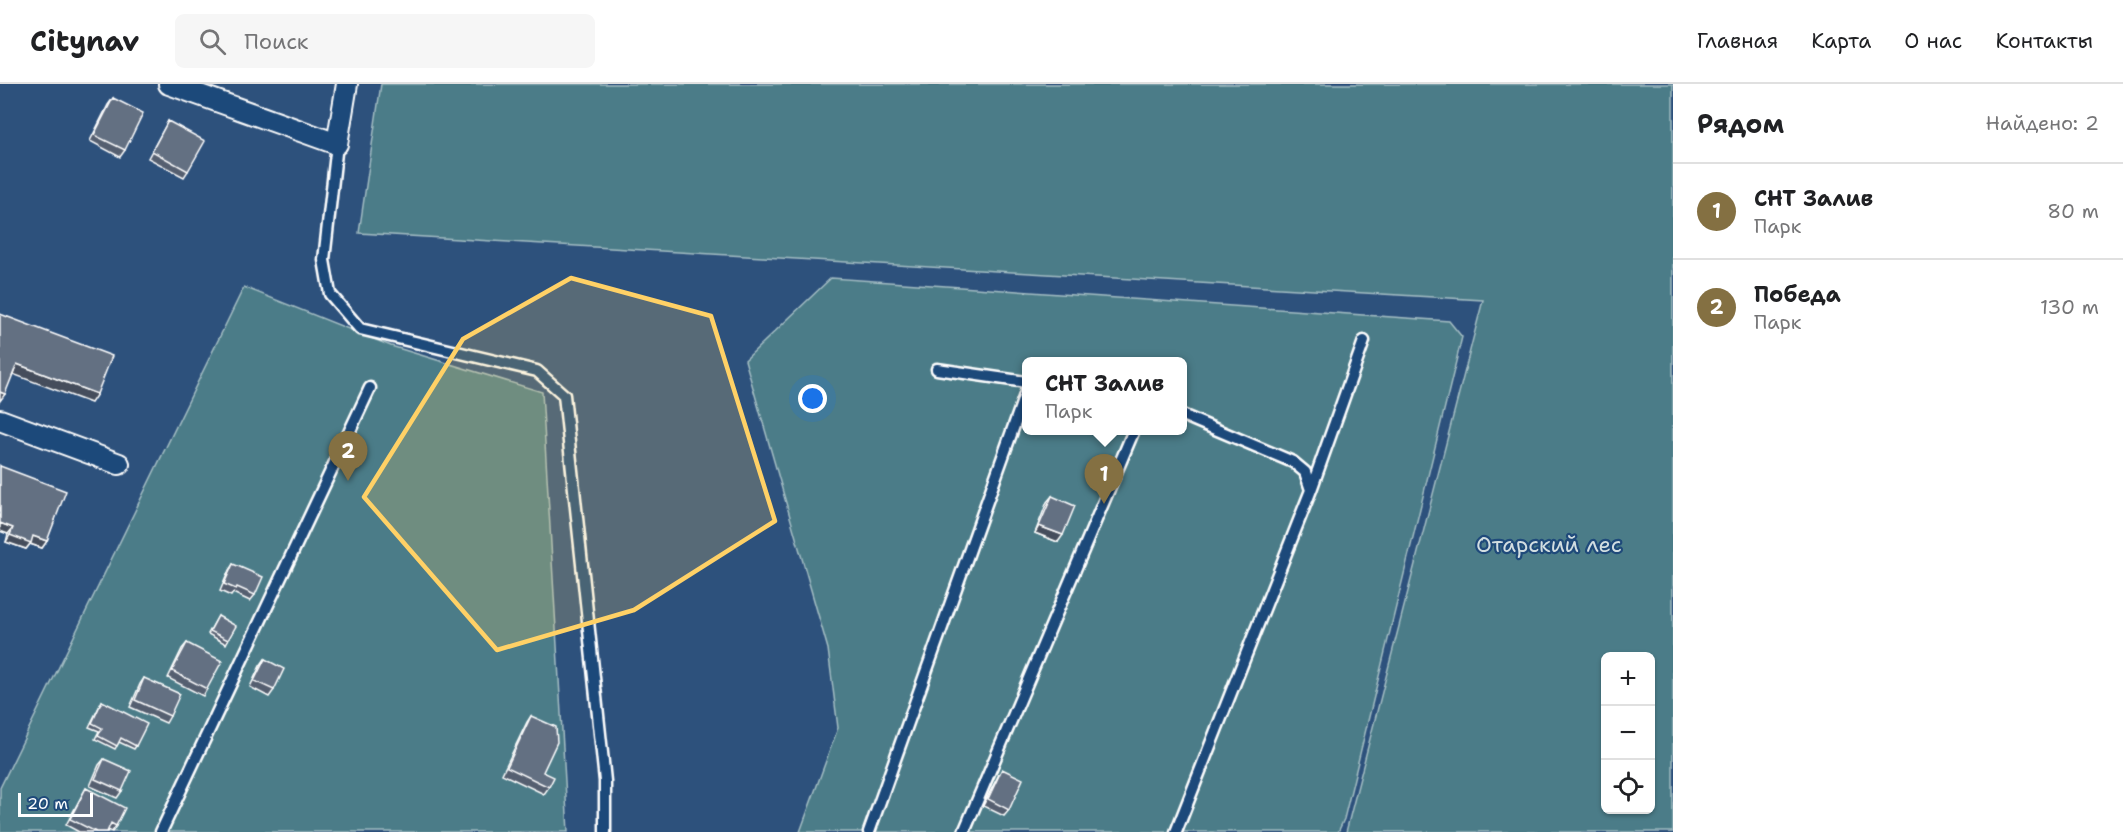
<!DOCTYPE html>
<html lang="ru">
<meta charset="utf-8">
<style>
:root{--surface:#fff;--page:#f6f6f6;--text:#202124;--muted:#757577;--line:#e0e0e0;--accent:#847042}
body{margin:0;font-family:"Shantell Sans",sans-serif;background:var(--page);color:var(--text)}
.controls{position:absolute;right:18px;bottom:18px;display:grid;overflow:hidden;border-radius:9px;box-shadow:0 2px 4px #0004}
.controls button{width:54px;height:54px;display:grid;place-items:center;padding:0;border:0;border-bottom:2px solid var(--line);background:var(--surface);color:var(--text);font:30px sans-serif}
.scale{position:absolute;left:18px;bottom:15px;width:75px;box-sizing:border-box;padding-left:6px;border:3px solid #fff;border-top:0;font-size:16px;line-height:21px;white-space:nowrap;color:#fff;-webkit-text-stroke:4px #1f4a7a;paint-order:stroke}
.you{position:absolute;left:813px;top:315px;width:21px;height:21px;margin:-15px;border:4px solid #fff;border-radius:50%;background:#1a73e8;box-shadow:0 0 0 9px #1a73e833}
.badge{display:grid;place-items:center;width:39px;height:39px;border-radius:50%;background:var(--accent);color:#fff;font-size:20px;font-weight:700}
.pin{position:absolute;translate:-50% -50px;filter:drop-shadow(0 2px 3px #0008)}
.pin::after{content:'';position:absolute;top:32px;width:21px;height:18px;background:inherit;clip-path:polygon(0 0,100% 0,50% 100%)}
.popup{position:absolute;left:1022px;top:273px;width:165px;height:78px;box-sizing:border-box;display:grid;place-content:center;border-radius:9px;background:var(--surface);filter:drop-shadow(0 2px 4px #0005);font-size:20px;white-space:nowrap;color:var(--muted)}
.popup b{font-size:22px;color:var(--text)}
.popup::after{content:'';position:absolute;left:50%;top:100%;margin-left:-12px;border:12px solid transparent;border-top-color:var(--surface)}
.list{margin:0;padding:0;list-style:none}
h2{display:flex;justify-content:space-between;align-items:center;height:78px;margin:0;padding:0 24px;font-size:26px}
h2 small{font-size:20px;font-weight:400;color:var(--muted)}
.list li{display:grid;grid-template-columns:39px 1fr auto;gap:18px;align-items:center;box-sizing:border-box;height:96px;padding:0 24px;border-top:2px solid var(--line)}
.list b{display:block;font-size:22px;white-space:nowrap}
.list p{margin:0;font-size:20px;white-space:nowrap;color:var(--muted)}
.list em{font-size:20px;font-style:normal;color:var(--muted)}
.icon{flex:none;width:33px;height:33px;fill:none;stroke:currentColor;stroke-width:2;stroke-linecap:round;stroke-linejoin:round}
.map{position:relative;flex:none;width:1673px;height:748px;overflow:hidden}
header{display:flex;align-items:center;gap:36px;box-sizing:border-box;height:84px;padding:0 30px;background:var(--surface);border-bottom:2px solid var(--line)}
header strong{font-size:28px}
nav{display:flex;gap:33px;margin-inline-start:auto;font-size:21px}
.search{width:420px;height:54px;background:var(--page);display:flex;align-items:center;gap:15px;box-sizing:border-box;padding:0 21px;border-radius:9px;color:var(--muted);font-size:22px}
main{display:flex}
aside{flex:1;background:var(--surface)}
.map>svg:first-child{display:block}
.green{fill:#4b7c88;stroke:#a5bec4;stroke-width:1.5;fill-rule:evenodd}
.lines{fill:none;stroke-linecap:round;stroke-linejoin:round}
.service-casing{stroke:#fff;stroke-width:15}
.minor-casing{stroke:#fff;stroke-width:24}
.service{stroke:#1f4a7a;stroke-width:10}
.minor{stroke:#1f4a7a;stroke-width:20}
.wall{fill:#555f70;stroke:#fff;stroke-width:1.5}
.shaded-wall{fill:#454e5b;stroke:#fff;stroke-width:1.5}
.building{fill:#636f82;stroke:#fff;stroke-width:1.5}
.marked{fill:#ffd166;fill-opacity:0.2;stroke:#ffd166;stroke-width:4.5;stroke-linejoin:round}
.labels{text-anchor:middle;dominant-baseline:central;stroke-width:4.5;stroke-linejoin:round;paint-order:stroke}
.park-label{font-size:22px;fill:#d2dee1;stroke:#1f4a7a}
</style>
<header>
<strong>Citynav</strong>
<div class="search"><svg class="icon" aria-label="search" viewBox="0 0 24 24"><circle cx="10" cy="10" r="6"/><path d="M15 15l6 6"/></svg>Поиск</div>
<nav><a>Главная</a><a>Карта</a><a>О нас</a><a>Контакты</a></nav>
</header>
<main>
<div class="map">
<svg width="1673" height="748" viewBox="0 0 1673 748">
<rect width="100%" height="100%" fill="#2d517c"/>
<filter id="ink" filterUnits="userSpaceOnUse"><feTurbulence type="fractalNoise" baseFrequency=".0167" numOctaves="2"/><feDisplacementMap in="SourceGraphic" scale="12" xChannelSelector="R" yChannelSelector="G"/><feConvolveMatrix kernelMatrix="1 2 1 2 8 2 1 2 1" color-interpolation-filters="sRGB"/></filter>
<g filter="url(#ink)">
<path class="green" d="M381,0H1673V748H1346L1483,216L359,149ZM1606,572H1650V726H1606Z
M831,194L1449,237L1462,253L1344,735L1338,748H800L838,644L828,565L745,276ZM1026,278H1182V346H1026Z
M244,203L391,262L542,308L568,748H0V704Z"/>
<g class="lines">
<g class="service-casing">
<path id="service" d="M337,60L324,176L330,210L360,245L537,287L564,311L605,697V748
M937,285L1026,298
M1311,406L1364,257
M161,748L370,304
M869,748L1026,308
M964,748L1134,346
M1176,748L1311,406L1305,388L1293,378L1182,331"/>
</g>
<g class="minor-casing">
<path id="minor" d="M169,0L337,60L347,0
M0,336L119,380"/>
</g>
<use href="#service" class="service"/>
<use href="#minor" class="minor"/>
</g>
<path class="wall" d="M113,14L125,66L120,73L90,57L108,21Z
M168,37L188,87L184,93L148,74Z
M0,382L47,457L42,464L30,460L26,465L6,458L8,450L0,447Z
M1052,412L1058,458L1035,449L1047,418Z
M233,480L255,511L250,517L233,509L231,512L220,507L229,486Z
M218,532L228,556L226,560L208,550Z
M187,559L207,605L203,612L168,594L182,565Z
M265,575L274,606L269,613L250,603L260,582Z
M144,594L170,632L166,639L130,623L140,600Z
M102,617L136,662L134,665L119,658L115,665L95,655L99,647L89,643Z
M531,632L543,688L549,703L544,710L502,690L527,638Z
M104,675L122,707L117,714L90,702L99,681Z
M1002,685L1009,726L1004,732L983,722L998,692Z
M86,704L116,742L112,748L108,746L107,748H79L66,741L82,711Z"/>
<path class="shaded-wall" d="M17,280L97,310L91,319L10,289Z
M0,308L5,310L0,317Z
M1085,346H1109L1113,348L1108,354Z
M0,439L13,444L8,450L0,447Z
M1039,442L1063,451L1058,458L1035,449Z
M10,451L33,452L47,457L42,464L30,460L26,465L6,458Z"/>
<path class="building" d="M113,14L143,29L125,66L94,51Z
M168,37L205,57L188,87L152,67Z
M0,230L112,272L97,310L17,280L5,310L0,308Z
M0,382L66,407L47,457L33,452L31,459L10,451L13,444L0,439Z
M1052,412L1075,422L1063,451L1039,442Z
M233,480L263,493L255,511L237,503L236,505L224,500Z
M218,532L236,542L228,556L210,547Z
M187,559L222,577L207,605L172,587Z
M265,575L284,585L274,606L254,597Z
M144,594L180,610L170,632L135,616Z
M102,617L147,640L136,662L121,654L117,662L98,652L102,644L92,639Z
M531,632L556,643L557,658L543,688L554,693L549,703L507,683Z
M104,675L131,687L122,707L95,695Z
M1002,685L1023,695L1009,726L988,715Z
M86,704L125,724L116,742L111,739L107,748H96L70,735Z"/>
</g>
<path class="marked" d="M571,194L711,232L775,437L634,526L497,566L364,413L463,255Z"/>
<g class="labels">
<g class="park-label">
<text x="1549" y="460">Отарский лес</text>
</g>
</g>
</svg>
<div class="controls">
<button>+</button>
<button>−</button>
<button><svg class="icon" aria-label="locate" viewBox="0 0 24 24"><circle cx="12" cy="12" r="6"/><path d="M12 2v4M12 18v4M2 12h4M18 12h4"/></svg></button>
</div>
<div class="scale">20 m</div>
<div class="you"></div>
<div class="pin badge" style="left:1104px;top:420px">1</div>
<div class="popup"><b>СНТ Залив</b>Парк</div>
<div class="pin badge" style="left:348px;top:397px">2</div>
</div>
<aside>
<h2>Рядом<small>Найдено: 2</small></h2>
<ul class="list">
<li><span class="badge">1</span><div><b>СНТ Залив</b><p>Парк</p></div><em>80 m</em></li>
<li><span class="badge">2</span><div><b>Победа</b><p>Парк</p></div><em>130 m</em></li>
</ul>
</aside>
</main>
